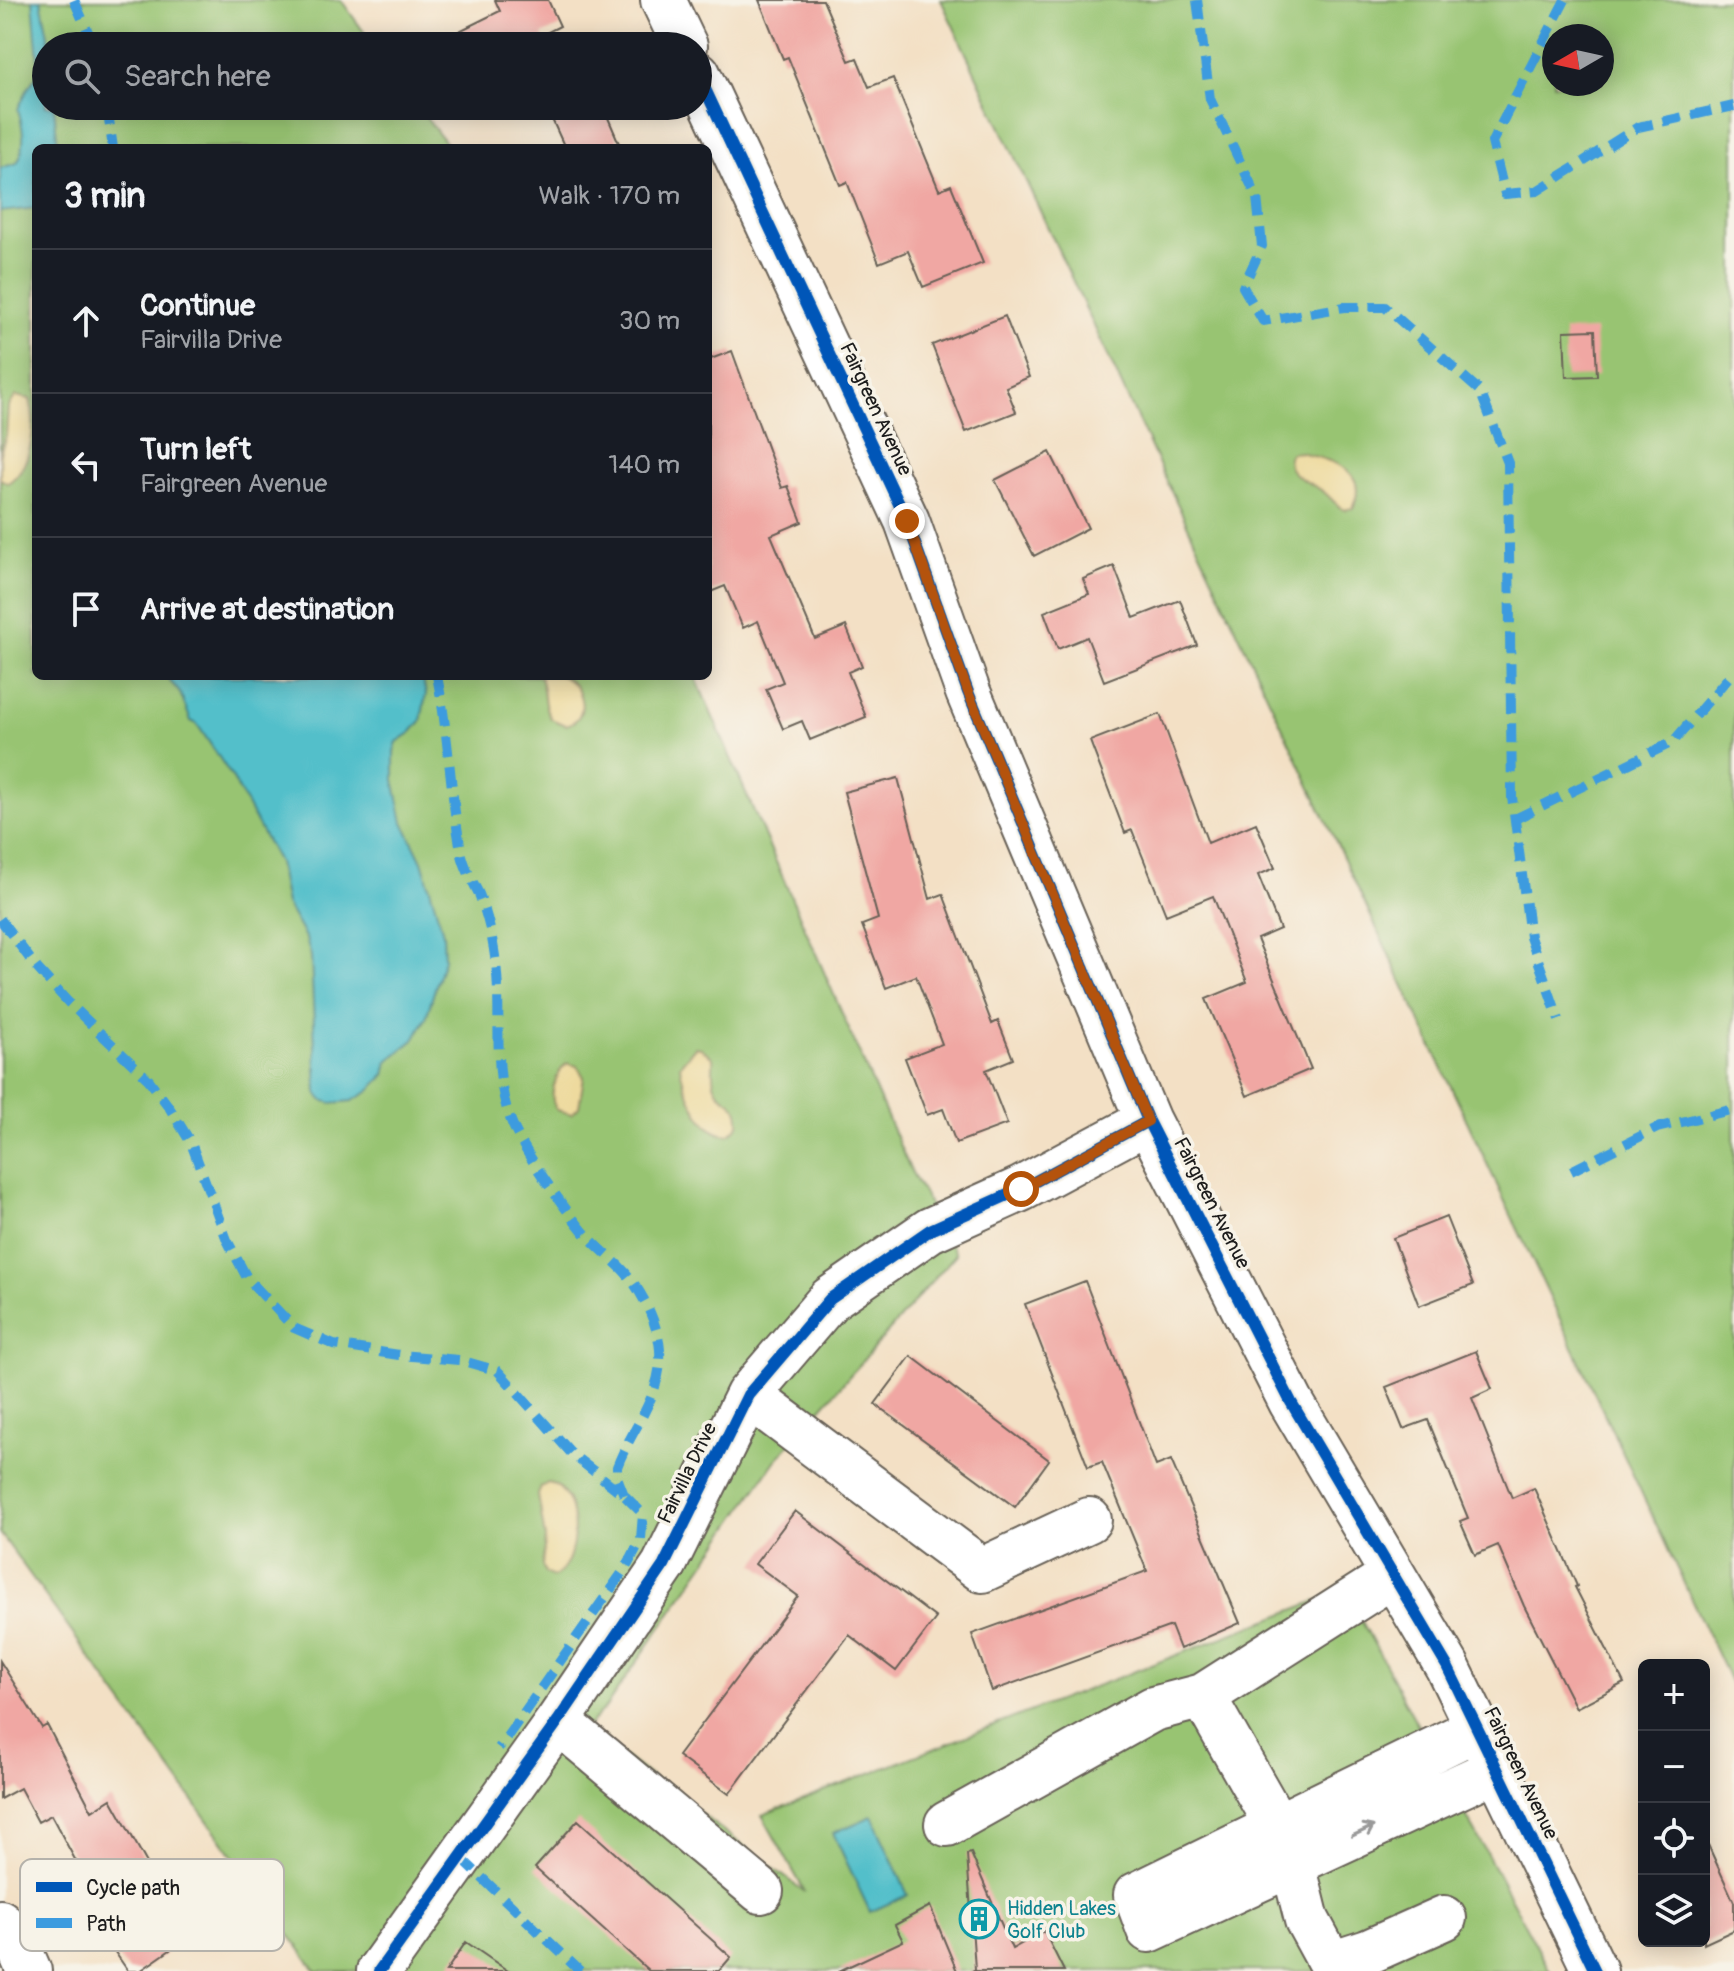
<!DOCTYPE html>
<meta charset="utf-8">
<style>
:root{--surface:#171b24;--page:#20242c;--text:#f1f3f6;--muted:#9ea1a6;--line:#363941}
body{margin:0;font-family:Pangolin,sans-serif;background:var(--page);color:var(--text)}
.controls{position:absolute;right:24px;bottom:24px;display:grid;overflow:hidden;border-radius:12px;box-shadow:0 4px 20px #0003}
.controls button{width:72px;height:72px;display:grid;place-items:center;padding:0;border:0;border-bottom:2px solid var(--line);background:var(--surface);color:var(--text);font:40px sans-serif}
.compass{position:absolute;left:1542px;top:24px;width:72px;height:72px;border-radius:50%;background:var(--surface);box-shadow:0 4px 20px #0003;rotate:261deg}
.stop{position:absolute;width:24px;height:24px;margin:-18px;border:6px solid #b45309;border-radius:50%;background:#fff}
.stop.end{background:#b45309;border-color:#fff;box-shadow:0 2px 8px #0008}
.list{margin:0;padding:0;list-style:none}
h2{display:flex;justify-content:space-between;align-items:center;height:104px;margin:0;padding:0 32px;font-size:34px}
h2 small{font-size:26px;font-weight:400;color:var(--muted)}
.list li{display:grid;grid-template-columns:52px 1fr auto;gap:24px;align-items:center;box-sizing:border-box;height:144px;padding:0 32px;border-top:2px solid var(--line)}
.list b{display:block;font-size:30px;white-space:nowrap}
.list p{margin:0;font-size:26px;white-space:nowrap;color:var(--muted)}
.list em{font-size:26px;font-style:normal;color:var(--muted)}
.icon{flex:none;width:44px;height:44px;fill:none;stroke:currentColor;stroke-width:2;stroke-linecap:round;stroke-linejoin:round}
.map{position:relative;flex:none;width:1734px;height:1971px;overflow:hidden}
.search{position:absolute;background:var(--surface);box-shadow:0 4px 20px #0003;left:32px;top:32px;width:680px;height:88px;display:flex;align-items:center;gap:20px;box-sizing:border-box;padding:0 28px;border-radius:44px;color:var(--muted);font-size:30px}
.panel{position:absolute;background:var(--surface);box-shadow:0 4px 20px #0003;left:32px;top:144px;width:680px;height:536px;border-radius:12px}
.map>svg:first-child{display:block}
.green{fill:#98c472;stroke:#5a7047;stroke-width:2;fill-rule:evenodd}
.sand{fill:#eeda9e;stroke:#857b5d;stroke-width:2}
.water{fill:#52bfca;stroke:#376e73;stroke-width:2}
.building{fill:#f0a7a3}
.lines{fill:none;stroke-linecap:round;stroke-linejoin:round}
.minor-casing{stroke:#676157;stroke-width:48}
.minor{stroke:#fff;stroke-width:44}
.quiet{stroke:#3c9bdf;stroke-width:10;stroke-dasharray:20 10;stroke-linecap:butt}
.cycleway-casing{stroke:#f7f3e8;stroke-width:17}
.cycleway{stroke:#0057b8;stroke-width:12}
.oneway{stroke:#999}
.route{stroke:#b45309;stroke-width:10}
.labels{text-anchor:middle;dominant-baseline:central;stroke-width:7;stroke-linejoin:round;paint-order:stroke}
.street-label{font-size:20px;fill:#1c1c1c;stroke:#f7f3e8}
.culture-label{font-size:20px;fill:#0d838f;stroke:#f7f3e8;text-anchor:start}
.key{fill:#f7f3e8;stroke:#b5b2ab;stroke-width:2}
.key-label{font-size:22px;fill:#1c1c1c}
</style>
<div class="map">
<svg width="1734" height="1971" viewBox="0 0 1734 1971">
<rect width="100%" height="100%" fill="#f7f3e8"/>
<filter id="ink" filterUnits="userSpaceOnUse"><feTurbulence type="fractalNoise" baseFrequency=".0125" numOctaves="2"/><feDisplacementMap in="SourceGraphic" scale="16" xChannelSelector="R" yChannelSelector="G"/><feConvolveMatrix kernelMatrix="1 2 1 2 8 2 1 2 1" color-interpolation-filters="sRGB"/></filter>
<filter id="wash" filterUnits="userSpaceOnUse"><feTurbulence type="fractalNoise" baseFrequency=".006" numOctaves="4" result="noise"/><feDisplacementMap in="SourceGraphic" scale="32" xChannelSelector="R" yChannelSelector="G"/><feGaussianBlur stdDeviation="1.8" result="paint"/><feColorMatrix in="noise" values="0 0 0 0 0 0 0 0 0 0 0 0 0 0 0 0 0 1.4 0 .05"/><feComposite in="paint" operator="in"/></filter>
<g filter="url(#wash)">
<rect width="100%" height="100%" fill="#f3e0c5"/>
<path class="green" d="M0,0H341L374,46H46V106H418L449,148H36V676H695L909,1167L956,1254L775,1461L605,1708L586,1728L805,1892L762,1815L1345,1590L1550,1971H316L0,1533Z
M941,0H1734V1690ZM1554,36H1602V84H1554Z"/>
<path class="sand" d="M16,396L30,399C37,425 32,467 8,483L0,479V453L6,436L8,407Z
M1301,452C1329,462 1370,466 1353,508L1344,510C1336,505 1331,498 1324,492C1311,482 1279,474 1291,453Z
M539,676C547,676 557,674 565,678C584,688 590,719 566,725L551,719C540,701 547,691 539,676Z
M695,1047L701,1048L713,1058C714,1067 711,1078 715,1086C721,1103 741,1097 739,1125L730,1134C704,1140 682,1086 680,1065Z
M567,1063L577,1066L584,1077L579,1107L572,1114L557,1110C547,1097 556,1073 567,1063Z
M548,1483C581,1487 582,1566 553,1577L545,1573L542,1566L545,1538L538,1495L541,1487Z"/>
<path class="water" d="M33,0H41L50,45L46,46V106H54L58,148H36V208L0,212V168L17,163C27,146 23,127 18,109L28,88L39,72Z
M166,676H422L426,694L421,721L412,732L397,742L394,752V780L403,822L422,861L443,933L444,959L426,1018L414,1040L388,1061L385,1075L368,1092L352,1101L332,1103L322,1100L317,1093L311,956L306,939L286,904L278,862L232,777L197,724L191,721L180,693Z
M872,1816L908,1895L870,1912L833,1833Z"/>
<g id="blocks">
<path class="building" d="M495,0H548L560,26L542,35L547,46H429L500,11Z
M759,0H823L849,61L857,58L869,87L893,78L939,190L951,185L983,263L923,287L908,251L879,263L847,182L840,185L788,57L783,59Z
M546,106H603L621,148H565Z
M1005,316L1029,377L1006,387L1016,412L966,432L932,345Z
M1595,330L1597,376L1566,377L1564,331Z
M732,351L782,488L788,486L802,522L771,535L815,639L846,626L862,666L848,672L866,717L810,740L802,721L783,729L766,689L783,682L758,621L743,628L725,586L708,593V360Z
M1050,452L1088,528L1034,556L995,480Z
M1114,566L1134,618L1180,600L1197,645L1104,681L1087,637L1058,649L1044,612L1089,594L1083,579Z
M1160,714L1208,843L1256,823L1275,868L1258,875L1280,929L1257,939L1311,1069L1247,1096L1206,999L1247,982L1213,896L1166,915L1132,830L1125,833L1090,741Z
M898,778L930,899L943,894L992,1024L998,1021L1013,1059L986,1070L1007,1124L956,1143L943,1109L927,1115L905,1058L942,1044L916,976L886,988L862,925L878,919L844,792Z
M1446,1217L1473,1285L1419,1306L1393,1238Z
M1085,1281L1156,1466L1171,1460L1240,1623L1180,1649L1171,1626L992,1691L972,1634L1147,1571L1102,1462L1088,1467L1025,1304Z
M1476,1351L1492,1389L1472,1398L1512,1498L1534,1488L1577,1586L1575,1587L1624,1683L1576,1708L1524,1606L1498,1545L1475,1555L1460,1521L1468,1518L1428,1420L1403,1429L1386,1387Z
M911,1356L1049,1460L1015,1507L875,1404Z
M795,1511L936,1618L896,1671L849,1635L729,1794L678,1756L798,1596L755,1564Z
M0,1661L42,1728L47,1725L92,1811L111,1799L162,1890L172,1883L203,1927L140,1971H128L86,1910L76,1916L56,1879L78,1865L51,1815L38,1822L20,1788L0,1799Z
M578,1820L731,1957L719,1971H649L535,1868Z
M1704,1836L1734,1902V1930L1704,1944Z
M971,1853L1012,1949L1044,1931L1064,1971H972L975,1969L967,1854Z
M930,1906L957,1971H839L903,1941L895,1925Z
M466,1942L508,1971H446Z"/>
</g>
</g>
<g filter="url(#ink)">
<use href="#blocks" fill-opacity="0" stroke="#676157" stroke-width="2"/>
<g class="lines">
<g class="minor-casing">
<path id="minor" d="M663,0L685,46
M698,74L907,521L968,692L1148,1121L1291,1402L1447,1666L1595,1971
M748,1395L982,1570L1089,1520
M1203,1696L1393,1575
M558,1721L761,1891
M1478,1728L1136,1895L1149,1930L1497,1769
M947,1824L1153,1709L1203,1696L1277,1826L1293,1864L1307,1920L1331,1964L1368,1952L1444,1918
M0,1922L19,1948L29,1971
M379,1971L558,1721L664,1565L748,1395L830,1299L930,1230L1021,1189L1148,1121"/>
</g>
<use href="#minor" class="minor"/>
<path class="quiet" d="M74,0L94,46
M1197,0L1210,99L1257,197L1262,246L1243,287L1263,321L1345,307H1385L1480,391L1508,463L1512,797L1530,937L1559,1020
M1565,0L1492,142L1505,194L1537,191L1638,127L1734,106
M107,106L113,148
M437,676C449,735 450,796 462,855C465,868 473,882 479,894C488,917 493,939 496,964C503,1022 489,1082 518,1136C536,1169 559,1201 583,1231C595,1245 609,1256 622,1269C641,1288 658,1323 660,1350C663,1395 632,1427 617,1467V1477L624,1495
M1515,819L1673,742L1734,671
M0,919L37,968L67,1001L149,1080L169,1107L191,1143L227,1240L247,1278L294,1328L334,1345L399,1355L460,1360L498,1371L573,1455L624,1495L643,1514L641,1539L627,1566L499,1748
M1571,1171L1657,1128L1734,1109
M460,1857L580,1971"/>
<g class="cycleway-casing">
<path id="cycleway" d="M698,74L907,521L968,692L1148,1121L1291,1402L1447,1666L1595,1971
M379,1971L558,1721L664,1565L748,1395L830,1299L930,1230L1021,1189L1148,1121"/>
</g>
<use href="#cycleway" class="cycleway"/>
</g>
<defs><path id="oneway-shaft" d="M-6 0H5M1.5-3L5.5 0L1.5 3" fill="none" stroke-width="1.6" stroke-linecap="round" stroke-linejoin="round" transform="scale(2)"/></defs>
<use class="oneway" href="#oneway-shaft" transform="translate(1363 1831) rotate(-25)"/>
</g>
<g class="lines" filter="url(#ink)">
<path class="route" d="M907,521L968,692L1148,1121L1021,1189"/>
</g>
<defs>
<g id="building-ring" transform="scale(2)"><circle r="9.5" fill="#f7f3e8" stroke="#0f9aa8" stroke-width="1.5"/><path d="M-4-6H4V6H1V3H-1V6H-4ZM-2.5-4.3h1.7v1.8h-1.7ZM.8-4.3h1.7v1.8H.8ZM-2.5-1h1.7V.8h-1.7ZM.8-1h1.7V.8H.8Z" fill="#0f9aa8"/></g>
</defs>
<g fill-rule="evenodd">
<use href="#building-ring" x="979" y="1919"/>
</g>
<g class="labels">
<g class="street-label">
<text transform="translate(876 409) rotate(65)">Fairgreen Avenue</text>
<text transform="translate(1212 1203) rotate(63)">Fairgreen Avenue</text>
<text transform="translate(687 1473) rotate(-64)">Fairvilla Drive</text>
<text transform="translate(1521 1773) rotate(64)">Fairgreen Avenue</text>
</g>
<g class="culture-label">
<text x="1007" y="1908">Hidden Lakes<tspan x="1007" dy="23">Golf Club</tspan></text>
</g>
</g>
<rect x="20" y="1859" width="264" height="92" rx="12" class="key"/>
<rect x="36" y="1882" width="36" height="10" fill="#0057b8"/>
<rect x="36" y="1918" width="36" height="10" fill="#3c9bdf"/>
<g class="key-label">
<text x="86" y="1895">Cycle path</text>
<text x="86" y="1931">Path</text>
</g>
</svg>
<div class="controls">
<button>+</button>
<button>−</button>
<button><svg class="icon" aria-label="locate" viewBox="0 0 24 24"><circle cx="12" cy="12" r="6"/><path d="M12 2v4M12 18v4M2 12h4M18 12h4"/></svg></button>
<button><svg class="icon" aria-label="layers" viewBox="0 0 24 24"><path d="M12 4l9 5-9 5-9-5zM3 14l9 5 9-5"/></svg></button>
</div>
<svg class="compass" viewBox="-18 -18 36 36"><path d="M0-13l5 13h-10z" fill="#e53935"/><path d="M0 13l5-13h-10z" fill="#9ea1a6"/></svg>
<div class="stop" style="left:1021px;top:1189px"></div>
<div class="stop end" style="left:907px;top:521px"></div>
<div class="search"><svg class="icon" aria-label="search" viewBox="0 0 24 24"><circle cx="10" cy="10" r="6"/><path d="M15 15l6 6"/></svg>Search here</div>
<section class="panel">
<h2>3 min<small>Walk · 170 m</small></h2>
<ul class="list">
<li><svg class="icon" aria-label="ahead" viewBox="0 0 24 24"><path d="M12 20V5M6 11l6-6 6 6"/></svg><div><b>Continue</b><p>Fairvilla Drive</p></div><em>30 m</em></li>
<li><svg class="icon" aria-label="left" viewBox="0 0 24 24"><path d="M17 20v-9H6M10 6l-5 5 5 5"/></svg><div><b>Turn left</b><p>Fairgreen Avenue</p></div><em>140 m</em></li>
<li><svg class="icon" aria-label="arrive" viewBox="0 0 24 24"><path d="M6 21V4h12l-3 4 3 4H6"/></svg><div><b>Arrive at destination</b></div></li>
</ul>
</section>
</div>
